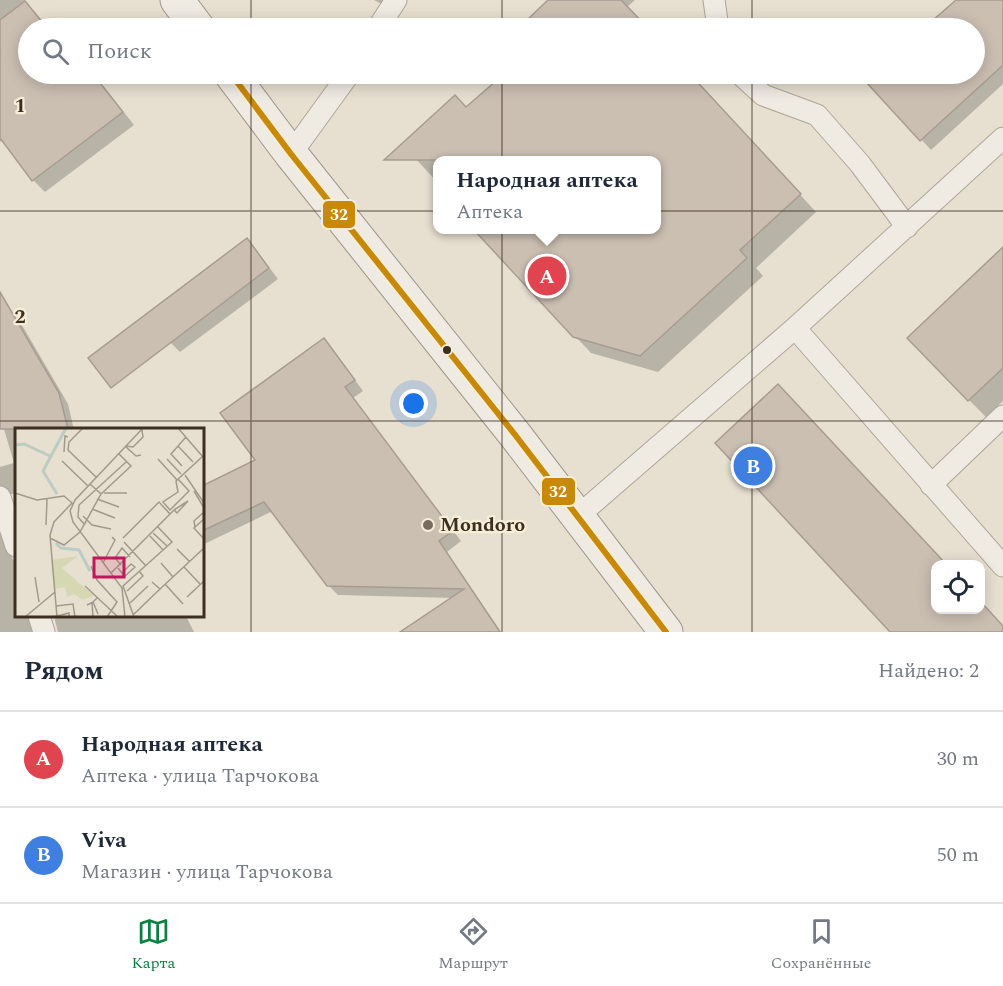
<!DOCTYPE html>
<html lang="ru">
<meta charset="utf-8">
<style>
:root{--surface:#fff;--page:#f6f6f7;--text:#1f2937;--muted:#747a83;--line:#e0e1e3;--accent:#0b8043}
body{margin:0;font-family:Spectral,serif;background:var(--page);color:var(--text)}
.controls{position:absolute;right:18px;bottom:18px;display:grid;overflow:hidden;border-radius:12px;box-shadow:0 3px 15px #0003}
.controls button{width:54px;height:54px;display:grid;place-items:center;padding:0;border:0;border-bottom:2px solid var(--line);background:var(--surface);color:var(--text);font:30px sans-serif}
.you{position:absolute;left:414px;top:404px;width:21px;height:21px;margin:-15px;border:4px solid #fff;border-radius:50%;background:#1a73e8;box-shadow:0 0 0 9px #1a73e833}
.badge{display:grid;place-items:center;width:39px;height:39px;border-radius:50%;background:var(--accent);color:#fff;font-size:20px;font-weight:700}
.pin{position:absolute;translate:-50% -50%;border:3px solid #fff;box-shadow:0 2px 6px #0006}
.popup{position:absolute;left:433px;top:156px;width:228px;height:78px;box-sizing:border-box;display:grid;place-content:center;border-radius:12px;background:var(--surface);filter:drop-shadow(0 2px 4px #0005);font-size:20px;white-space:nowrap;color:var(--muted)}
.popup b{font-size:22px;color:var(--text)}
.popup::after{content:'';position:absolute;left:50%;top:100%;margin-left:-12px;border:12px solid transparent;border-top-color:var(--surface)}
.list{margin:0;padding:0;list-style:none}
h2{display:flex;justify-content:space-between;align-items:center;height:78px;margin:0;padding:0 24px;font-size:26px}
h2 small{font-size:20px;font-weight:400;color:var(--muted)}
.list li{display:grid;grid-template-columns:39px 1fr auto;gap:18px;align-items:center;box-sizing:border-box;height:96px;padding:0 24px;border-top:2px solid var(--line)}
.list b{display:block;font-size:22px;white-space:nowrap}
.list p{margin:0;font-size:20px;white-space:nowrap;color:var(--muted)}
.list em{font-size:20px;font-style:normal;color:var(--muted)}
.icon{flex:none;width:33px;height:33px;fill:none;stroke:currentColor;stroke-width:2;stroke-linecap:round;stroke-linejoin:round}
.map{position:relative;flex:none;width:1003px;height:632px;overflow:hidden}
.search{position:absolute;background:var(--surface);box-shadow:0 3px 15px #0003;left:18px;right:18px;top:18px;height:66px;display:flex;align-items:center;gap:15px;box-sizing:border-box;padding:0 21px;border-radius:33px;color:var(--muted);font-size:22px}
.sheet{height:270px;background:var(--surface)}
nav{display:flex;justify-content:space-around;align-items:center;box-sizing:border-box;height:84px;border-top:2px solid var(--line);background:var(--surface);font-size:16px;color:var(--muted)}
nav a{display:grid;justify-items:center;gap:3px}
nav .on{color:var(--accent)}
.map>svg:first-child{display:block}
.shadow{fill:#0003}
.building{fill:#cbbfb2;stroke:#a89c90;stroke-width:1.5}
.lines{fill:none;stroke-linecap:round;stroke-linejoin:round}
.lane-casing{stroke:#ada599;stroke-width:23}
.secondary-casing{stroke:#9c958a;stroke-width:35}
.lane{stroke:#efebe3;stroke-width:21}
.secondary{stroke:#efebe3;stroke-width:33}
.bus-1-casing{stroke:#f7eed8;stroke-width:10}
.bus-1{stroke:#c88808;stroke-width:6}
.grid{fill:none;stroke:#3d2e20;stroke-width:1.5;stroke-opacity:0.55}
.bus-dot{fill:#3d2e20;stroke:#f7eed8;stroke-width:2}
.poi-dot{fill:#786c5e;stroke:#f7eed8;stroke-width:2}
.labels{text-anchor:middle;dominant-baseline:central;stroke-width:4.5;stroke-linejoin:round;paint-order:stroke}
.poi-label{font-size:20px;font-weight:bold;fill:#3d2e20;stroke:#f7eed8;text-anchor:start}
.inset-river{fill:none;stroke:#bcccc2;stroke-width:3}
.inset-road{fill:none;stroke:#a3998a;stroke-width:1.5}
.view{fill:#c2185b;fill-opacity:0.15;stroke:#c2185b;stroke-width:3}
.inset-edge{fill:none;stroke:#3d2e20;stroke-width:3}
.grid-label{font-size:20px;text-anchor:middle;font-weight:bold;fill:#3d2e20;stroke:#f7eed8;stroke-width:4.5;stroke-linejoin:round;paint-order:stroke}
.line-badge{stroke:#f7eed8;stroke-width:2}
.badge-label{font-size:16px;text-anchor:middle;font-weight:bold;fill:#fff}
</style>
<div class="map">
<svg width="1003" height="632" viewBox="0 0 1003 632">
<rect width="100%" height="100%" fill="#e7e0d1"/>
<path class="shadow" d="M0,0H25L48,28H28V74H91L105,88L134,125L45,192L33,180L3,140L0,142Z
M374,0H391L387,7Z
M551,0H635L627,7L647,28H537L529,20Z
M958,0H1003V84L931,150L868,82L877,74H974V28H926Z
M506,74H689L816,212L756,268L763,276L658,372L591,353L476,230H656V160H438V183L403,145L466,109Z
M246,240L256,250L278,279L180,352L171,343Z
M1003,249V401L986,417L969,400Z
M9,310L19,320L68,404L74,430H16V502L14,494H5L0,498V467L14,463L0,416V316Z
M323,340L333,350L363,391L353,398L461,541L447,552L501,632H403L454,598L338,595L328,585L273,511L202,545V487L257,461Z
M0,521L13,560H16V616H41L36,632H0Z
M54,616H186L194,632H58Z"/>
<path class="building" d="M548,0H621L648,28H535L527,20Z
M956,0H1003V65L920,141L866,82L875,74H975V28H924Z
M25,1L47,28H28V74H93L123,112L32,181L0,138V20Z
M504,74H690L801,194L740,250L747,258L640,356L573,337L474,230H657V160H384L455,95L466,107Z
M247,238L269,268L111,388L88,358Z
M1003,247V368L968,401L907,338Z
M0,292L59,393L68,429H0Z
M324,338L355,380L345,387L453,531L439,541L500,632H400L464,589L327,586L264,502L202,531V486L255,460L220,413Z
M778,384L946,564H936V609H981V602L1003,626V632H890L715,443Z"/>
<g class="lines">
<g class="lane-casing">
<path id="lane" d="M714,0L718,28
M378,28L396,0
M740,74L763,95L817,115L860,164L907,227
M291,154L349,74
M795,328L1003,566
M931,485L1003,416
M0,497L16,546
M578,516L795,328L1003,138
M39,616L44,632"/>
</g>
<g class="secondary-casing">
<path id="secondary" d="M177,0L198,28
M231,74L291,154L516,436L666,632"/>
</g>
<use href="#lane" class="lane"/>
<use href="#secondary" class="secondary"/>
<g class="bus-1-casing">
<path id="bus-1" d="M231,74L291,154L516,436L666,632"/>
</g>
<use href="#bus-1" class="bus-1"/>
</g>
<path class="grid" d="M251,0V28M502,0V28M752,0V28M251,74V632M502,74V632M752,74V632M0,211H1003M0,421H1003"/>
<circle class="bus-dot" cx="447" cy="350" r="5"/>
<circle class="poi-dot" cx="428" cy="525" r="6"/>
<g class="labels">
<g class="poi-label">
<text x="440" y="525">Mondoro</text>
</g>
</g>
<g transform="translate(15 428)">
<rect width="189" height="189" fill="#e7e0d1"/>
<path d="M63,128L47,140L79,168L67,172L59,166L52,169L50,159L39,161L36,132Z" fill="#d6d7b3"/>
<path class="inset-river" d="M0,17L9,16L35,28M42,66L28,43L51,0M41,115L46,120L64,122L75,143"/>
<path class="inset-road" d="M68,0L54,14L53,22L81,49M163,0L188,29M111,18L118,19L128,9L127,2M163,18L178,34M111,19L121,28L126,27M49,24L50,8L53,9M143,31L162,52M152,31L166,46M47,33L73,58M167,38L156,26L171,9M170,47L189,75M163,51L174,63L155,82L148,74L163,64L161,53L188,28M179,63L189,80M0,65L22,72L49,68L57,75L39,94L35,107L42,189M89,65H112M86,66L116,38L104,26M82,71L104,79M77,81L100,90M155,86L159,82L162,85L173,73L159,82M68,88L77,97L96,101M189,91L179,100L189,111M31,97L32,71M70,97L63,89L64,77L111,34M180,99L179,93L189,84M138,105L152,118M135,108L148,122M35,110L49,117L65,104L86,66L75,56M109,114L131,138M162,121L175,134M88,135L100,112L97,109M146,135L158,149M106,137L100,130L107,120L115,129M76,138L82,152L102,174L92,189M169,139L185,156M103,140L107,145L109,148H110L120,139L116,136L107,145M96,145L155,86L144,74L108,110M20,149L24,174M137,154L145,161L189,120M150,156L168,176M70,158L103,189M112,163L128,148L124,143M172,169L189,153M115,175L133,158M72,177L78,174L83,186M41,178L58,176L60,189M118,187L145,161M10,189L40,164M38,189L54,185V189M78,189L77,175L82,170M110,189L107,160L58,94L55,83L60,72L128,0M119,189L108,158L157,114L143,99"/>
<path class="view" d="M79,130H109V149H79Z"/>
<rect width="189" height="189" class="inset-edge"/>
</g>
<g class="grid-label">
<text x="20" y="112">1</text>
<text x="20" y="323">2</text>
</g>
<g class="line-badge">
<rect x="322" y="200" width="34" height="29" rx="6" fill="#c88808"/>
<rect x="541" y="477" width="35" height="29" rx="6" fill="#c88808"/>
</g>
<g class="badge-label">
<text x="339" y="220">32</text>
<text x="558" y="497">32</text>
</g>
</svg>
<div class="controls">
<button><svg class="icon" aria-label="locate" viewBox="0 0 24 24"><circle cx="12" cy="12" r="6"/><path d="M12 2v4M12 18v4M2 12h4M18 12h4"/></svg></button>
</div>
<div class="you"></div>
<div class="pin badge" style="left:547px;top:276px;background:#e0444e">A</div>
<div class="popup"><b>Народная аптека</b>Аптека</div>
<div class="pin badge" style="left:753px;top:466px;background:#3f7fe0">B</div>
<div class="search"><svg class="icon" aria-label="search" viewBox="0 0 24 24"><circle cx="10" cy="10" r="6"/><path d="M15 15l6 6"/></svg>Поиск</div>
</div>
<section class="sheet">
<h2>Рядом<small>Найдено: 2</small></h2>
<ul class="list">
<li><span class="badge" style="background:#e0444e">A</span><div><b>Народная аптека</b><p>Аптека · улица Тарчокова</p></div><em>30 m</em></li>
<li><span class="badge" style="background:#3f7fe0">B</span><div><b>Viva</b><p>Магазин · улица Тарчокова</p></div><em>50 m</em></li>
</ul>
</section>
<nav>
<a class="on"><svg class="icon" aria-label="map" viewBox="0 0 24 24"><path d="M3 6l6-2 6 2 6-2v14l-6 2-6-2-6 2zM9 4v14M15 6v14"/></svg>Карта</a>
<a><svg class="icon" aria-label="directions" viewBox="0 0 24 24"><path d="M12 3l9 9-9 9-9-9zM9 14v-3h6M13 9l2 2-2 2"/></svg>Маршрут</a>
<a><svg class="icon" aria-label="saved" viewBox="0 0 24 24"><path d="M7 4h10v16l-5-4-5 4z"/></svg>Сохранённые</a>
</nav>
